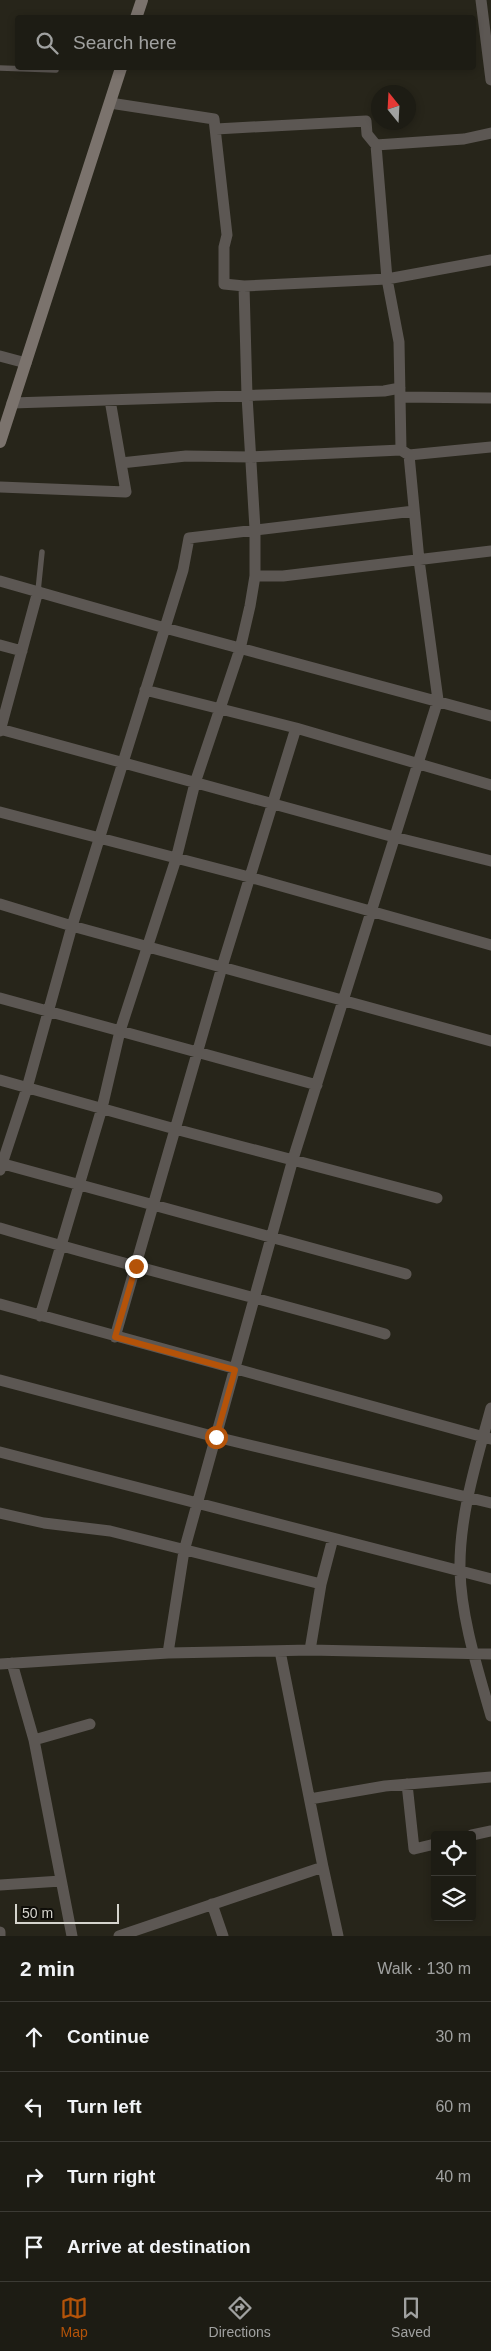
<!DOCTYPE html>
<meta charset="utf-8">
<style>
:root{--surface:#1d1c14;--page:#2a2922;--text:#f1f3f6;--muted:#a0a1a0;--line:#3b3a34;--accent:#b45309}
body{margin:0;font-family:Helvetica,sans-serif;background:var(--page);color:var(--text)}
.controls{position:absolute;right:15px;bottom:15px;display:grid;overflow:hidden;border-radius:5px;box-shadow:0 2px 8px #0003}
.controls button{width:45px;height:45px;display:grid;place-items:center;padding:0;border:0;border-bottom:1px solid var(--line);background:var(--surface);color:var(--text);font:25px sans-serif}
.compass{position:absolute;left:371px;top:85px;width:45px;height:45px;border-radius:50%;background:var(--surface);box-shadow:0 2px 8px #0003;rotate:342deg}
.scale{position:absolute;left:15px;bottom:12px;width:104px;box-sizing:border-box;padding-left:5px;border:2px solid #d5d4cd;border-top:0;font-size:14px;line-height:18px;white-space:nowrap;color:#d5d4cd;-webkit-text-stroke:4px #0f0e09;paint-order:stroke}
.stop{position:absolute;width:15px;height:15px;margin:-11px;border:4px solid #b45309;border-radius:50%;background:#fff}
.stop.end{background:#b45309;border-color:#fff;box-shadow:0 1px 5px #0008}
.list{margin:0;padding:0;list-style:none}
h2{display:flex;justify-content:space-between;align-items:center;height:65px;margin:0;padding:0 20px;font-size:21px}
h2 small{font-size:16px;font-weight:400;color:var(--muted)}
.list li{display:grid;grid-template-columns:32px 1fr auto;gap:15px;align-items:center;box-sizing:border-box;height:70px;padding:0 20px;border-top:1px solid var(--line)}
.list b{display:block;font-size:19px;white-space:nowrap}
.list em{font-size:16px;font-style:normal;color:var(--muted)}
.icon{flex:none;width:28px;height:28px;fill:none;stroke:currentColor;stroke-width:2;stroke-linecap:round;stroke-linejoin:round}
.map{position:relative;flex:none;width:491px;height:1936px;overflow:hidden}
.search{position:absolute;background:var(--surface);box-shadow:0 2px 8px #0003;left:15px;right:15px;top:15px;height:55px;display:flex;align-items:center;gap:12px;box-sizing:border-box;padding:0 18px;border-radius:5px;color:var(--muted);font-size:19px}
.sheet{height:345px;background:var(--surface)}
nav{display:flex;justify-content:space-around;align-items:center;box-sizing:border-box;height:70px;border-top:1px solid var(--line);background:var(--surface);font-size:14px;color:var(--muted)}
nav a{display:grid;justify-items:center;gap:2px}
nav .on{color:var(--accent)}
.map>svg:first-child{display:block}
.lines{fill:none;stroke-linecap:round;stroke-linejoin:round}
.lane{stroke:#5c5753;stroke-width:5.5}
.street{stroke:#5c5753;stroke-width:11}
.secondary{stroke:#7b736d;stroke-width:12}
.route{stroke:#b45309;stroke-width:6}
</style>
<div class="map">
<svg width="491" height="1936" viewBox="0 0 491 1936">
<rect width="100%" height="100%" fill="#27251a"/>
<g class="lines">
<path class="lane" d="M0,68L56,70V68
M38,591L42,552"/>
<path class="street" d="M481,0L491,80
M110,103L214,119L227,235L224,247V284L244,286L387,279L491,260
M216,129L366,121L367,134L376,145L387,279L399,342L401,450L409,455L491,447
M376,145L464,139L491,133
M0,356L26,363
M400,397L491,398
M12,403L384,391L400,388
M121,463L186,456L251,457L401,450
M0,487L126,492L110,400
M255,576H283L491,551
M0,581L165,628L491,716
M0,645L22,651
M145,690L296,728L491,785
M0,729L394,837L491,861
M0,731L38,591
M0,812L249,877L491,945
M0,904L72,926L491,1041
M0,998L317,1085
M0,1080L175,1129L437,1198
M0,1163L406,1274
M0,1170L27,1088L72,926L183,570L189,538L414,511
M0,1228C127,1266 257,1297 385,1334
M0,1304L491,1439
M40,1316L102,1108L120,1031L176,859L195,783L240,649L250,606L255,576V529L247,396L244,286
M115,1337L222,967L296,728
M0,1380L216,1437L491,1503
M491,1408C477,1459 459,1516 460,1570C461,1618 478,1670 491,1716
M0,1452L491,1579
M0,1513L44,1523L110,1531L321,1584
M310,1650L321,1584L333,1538
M168,1653L184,1551L293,1159L438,700L419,560L409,455
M12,1663L34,1740L72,1936
M0,1664L168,1653L310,1650L491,1654
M34,1740L90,1724
M407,1784L414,1849L435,1844
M310,1799L385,1786L491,1777
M472,1835L491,1831
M323,1867L338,1936
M0,1885L61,1881
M212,1904L223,1936
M0,1932V1936
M119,1936L323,1867L280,1651"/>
<path class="secondary" d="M136,18L142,0
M0,442L121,68"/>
</g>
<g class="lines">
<path class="route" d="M136,1266L115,1337L235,1370L216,1437"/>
</g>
</svg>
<div class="controls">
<button><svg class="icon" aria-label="locate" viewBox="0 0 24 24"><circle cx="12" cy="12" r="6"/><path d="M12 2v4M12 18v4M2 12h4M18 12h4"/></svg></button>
<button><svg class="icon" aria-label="layers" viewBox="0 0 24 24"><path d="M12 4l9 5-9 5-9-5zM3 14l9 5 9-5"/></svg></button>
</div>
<svg class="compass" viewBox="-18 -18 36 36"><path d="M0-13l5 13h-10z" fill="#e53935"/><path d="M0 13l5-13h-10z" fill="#a0a1a0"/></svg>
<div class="scale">50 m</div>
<div class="stop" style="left:216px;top:1437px"></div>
<div class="stop end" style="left:136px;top:1266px"></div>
<div class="search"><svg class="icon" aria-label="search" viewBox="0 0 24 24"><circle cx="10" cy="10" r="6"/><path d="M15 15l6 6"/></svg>Search here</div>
</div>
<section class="sheet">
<h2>2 min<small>Walk · 130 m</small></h2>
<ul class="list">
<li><svg class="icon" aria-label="ahead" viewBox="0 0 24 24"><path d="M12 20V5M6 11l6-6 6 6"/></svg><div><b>Continue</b></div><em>30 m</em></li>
<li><svg class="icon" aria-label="left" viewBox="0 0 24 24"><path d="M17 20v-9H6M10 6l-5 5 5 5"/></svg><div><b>Turn left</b></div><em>60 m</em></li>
<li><svg class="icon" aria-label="right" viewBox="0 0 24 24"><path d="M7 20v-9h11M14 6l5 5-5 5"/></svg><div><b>Turn right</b></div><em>40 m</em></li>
<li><svg class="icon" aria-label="arrive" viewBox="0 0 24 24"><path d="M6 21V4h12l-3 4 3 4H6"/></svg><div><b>Arrive at destination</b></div></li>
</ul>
</section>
<nav>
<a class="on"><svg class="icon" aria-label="map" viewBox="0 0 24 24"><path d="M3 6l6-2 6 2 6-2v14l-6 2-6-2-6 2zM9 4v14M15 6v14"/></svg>Map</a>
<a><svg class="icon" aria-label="directions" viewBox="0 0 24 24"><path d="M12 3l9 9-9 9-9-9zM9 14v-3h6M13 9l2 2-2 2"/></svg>Directions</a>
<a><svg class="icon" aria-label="saved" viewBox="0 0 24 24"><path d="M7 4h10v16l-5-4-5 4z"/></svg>Saved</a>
</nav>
